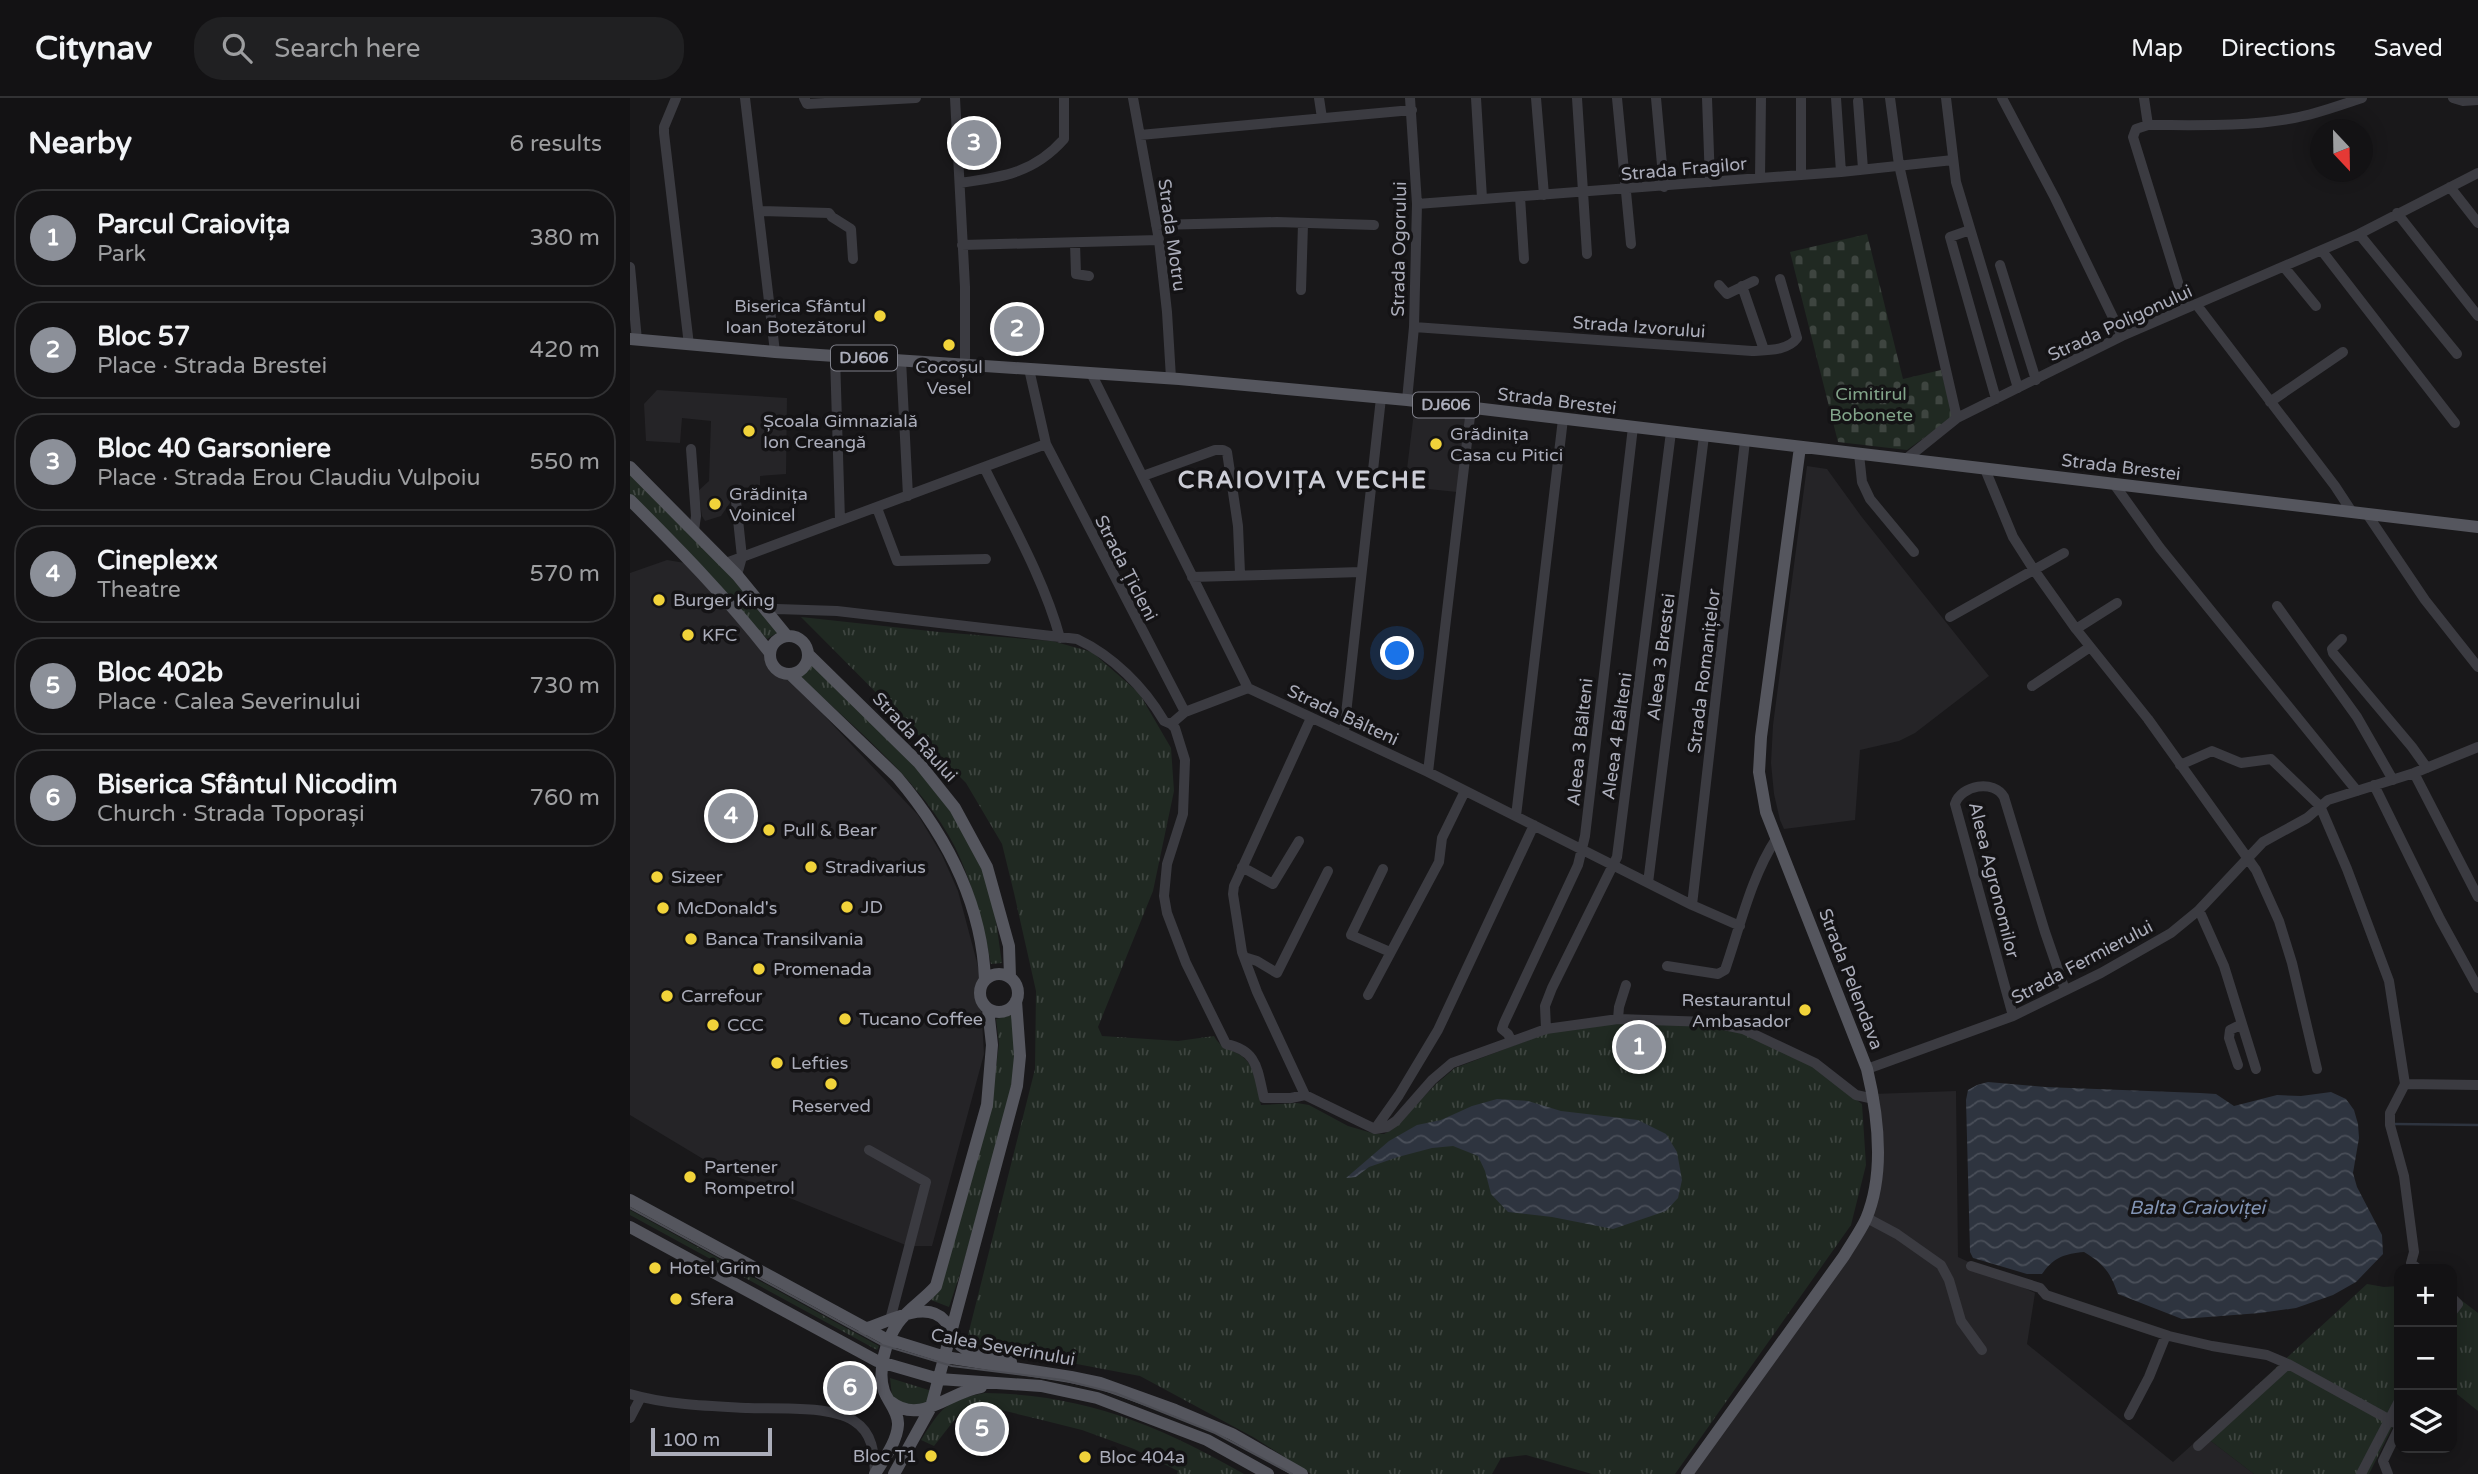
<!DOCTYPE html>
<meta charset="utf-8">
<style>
:root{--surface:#131214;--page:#202022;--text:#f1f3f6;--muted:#9d9ea0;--line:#323234;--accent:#8c9099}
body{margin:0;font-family:"Varela Round",sans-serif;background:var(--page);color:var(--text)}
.controls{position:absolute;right:21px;bottom:21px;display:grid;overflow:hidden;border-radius:14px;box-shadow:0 4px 18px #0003}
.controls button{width:63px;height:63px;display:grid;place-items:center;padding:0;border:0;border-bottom:2px solid var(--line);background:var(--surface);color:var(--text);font:35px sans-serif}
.compass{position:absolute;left:1680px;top:21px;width:63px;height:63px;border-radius:50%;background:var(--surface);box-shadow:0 4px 18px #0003;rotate:158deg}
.scale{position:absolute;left:21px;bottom:18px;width:121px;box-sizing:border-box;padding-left:7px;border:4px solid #abadba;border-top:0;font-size:19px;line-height:24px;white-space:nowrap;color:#abadba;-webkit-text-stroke:5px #141315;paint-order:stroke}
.you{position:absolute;left:768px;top:556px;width:24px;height:24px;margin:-18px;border:5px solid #fff;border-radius:50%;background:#1a73e8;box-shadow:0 0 0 10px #1a73e833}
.badge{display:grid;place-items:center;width:46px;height:46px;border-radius:50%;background:var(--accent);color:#fff;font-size:23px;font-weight:700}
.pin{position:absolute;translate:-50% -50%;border:4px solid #fff;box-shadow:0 2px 7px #0006}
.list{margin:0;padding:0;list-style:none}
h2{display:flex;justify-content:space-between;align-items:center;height:91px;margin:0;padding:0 28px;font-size:30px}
h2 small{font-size:23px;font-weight:400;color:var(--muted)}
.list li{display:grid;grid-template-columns:46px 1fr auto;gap:21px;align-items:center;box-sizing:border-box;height:98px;margin:0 14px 14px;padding:0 14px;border:2px solid var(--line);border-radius:28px}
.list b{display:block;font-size:26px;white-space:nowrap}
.list p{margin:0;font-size:23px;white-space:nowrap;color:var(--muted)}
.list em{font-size:23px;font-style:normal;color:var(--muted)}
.icon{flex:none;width:38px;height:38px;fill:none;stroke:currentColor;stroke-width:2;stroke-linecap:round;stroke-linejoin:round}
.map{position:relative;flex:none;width:1848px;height:1376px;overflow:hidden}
header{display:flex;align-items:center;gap:42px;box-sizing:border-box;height:98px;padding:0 35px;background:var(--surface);border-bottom:2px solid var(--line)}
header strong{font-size:33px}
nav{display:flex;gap:38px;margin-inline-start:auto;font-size:24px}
.search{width:490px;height:63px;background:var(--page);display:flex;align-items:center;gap:18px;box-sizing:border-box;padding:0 24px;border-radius:28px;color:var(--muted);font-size:26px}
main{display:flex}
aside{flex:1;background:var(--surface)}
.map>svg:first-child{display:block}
.built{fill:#252427}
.grass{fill:url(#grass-tufts)}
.cemetery{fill:url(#cemetery-stones)}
.water{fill:url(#water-waves)}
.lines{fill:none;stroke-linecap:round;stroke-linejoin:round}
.stream{stroke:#2e343f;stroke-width:2.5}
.minor{stroke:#3b3b41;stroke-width:10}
.major{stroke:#55565e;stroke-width:12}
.tram{stroke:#4c4d54;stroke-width:2}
.poi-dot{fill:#f1d33a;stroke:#141315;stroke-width:2.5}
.labels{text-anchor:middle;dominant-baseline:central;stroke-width:7;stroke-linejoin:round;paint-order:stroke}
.shield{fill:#141315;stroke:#7e7f88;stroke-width:2}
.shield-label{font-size:16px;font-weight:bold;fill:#abadba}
.street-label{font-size:18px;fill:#abadba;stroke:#141315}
.poi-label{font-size:18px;fill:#abadba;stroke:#141315;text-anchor:start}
.park-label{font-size:18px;fill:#82a58a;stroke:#141315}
.water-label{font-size:19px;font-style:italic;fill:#8294b4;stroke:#141315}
.district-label{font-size:24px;font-weight:bold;letter-spacing:2px;fill:#cccdd6;stroke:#141315}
</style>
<header>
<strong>Citynav</strong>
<div class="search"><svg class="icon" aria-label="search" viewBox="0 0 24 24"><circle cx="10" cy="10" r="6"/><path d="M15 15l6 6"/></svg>Search here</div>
<nav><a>Map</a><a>Directions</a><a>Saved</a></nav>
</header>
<main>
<aside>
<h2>Nearby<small>6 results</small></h2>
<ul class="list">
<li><span class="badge">1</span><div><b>Parcul Craiovița</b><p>Park</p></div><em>380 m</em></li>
<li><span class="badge">2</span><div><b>Bloc 57</b><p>Place · Strada Brestei</p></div><em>420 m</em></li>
<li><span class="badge">3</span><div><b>Bloc 40 Garsoniere</b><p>Place · Strada Erou Claudiu Vulpoiu</p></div><em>550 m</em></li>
<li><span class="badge">4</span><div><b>Cineplexx</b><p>Theatre</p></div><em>570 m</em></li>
<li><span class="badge">5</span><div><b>Bloc 402b</b><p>Place · Calea Severinului</p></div><em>730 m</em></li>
<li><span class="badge">6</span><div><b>Biserica Sfântul Nicodim</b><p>Church · Strada Toporași</p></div><em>760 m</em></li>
</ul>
</aside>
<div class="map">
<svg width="1848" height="1376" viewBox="0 0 1848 1376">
<defs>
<pattern id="grass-tufts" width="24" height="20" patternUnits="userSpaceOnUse" patternTransform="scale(1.75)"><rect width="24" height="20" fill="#202922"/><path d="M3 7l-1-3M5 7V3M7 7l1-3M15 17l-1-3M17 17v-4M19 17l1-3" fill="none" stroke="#3e4540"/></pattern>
<pattern id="cemetery-stones" width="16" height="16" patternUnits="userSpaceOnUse" patternTransform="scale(1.75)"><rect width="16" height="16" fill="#202922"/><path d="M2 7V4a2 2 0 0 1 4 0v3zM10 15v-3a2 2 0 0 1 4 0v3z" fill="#3e4540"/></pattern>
<pattern id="water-waves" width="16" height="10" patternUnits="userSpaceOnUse" patternTransform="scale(1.75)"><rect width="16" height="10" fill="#2e343f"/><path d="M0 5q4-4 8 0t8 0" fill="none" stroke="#4a4f59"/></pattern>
</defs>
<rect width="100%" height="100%" fill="#19181a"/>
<path class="built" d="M27,292L157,300L156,376L130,378V387L108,393L91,418L75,423L72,418L68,393L79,383L81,323L52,320L50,345L16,343L14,306Z
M784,314L835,320L827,394L798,391L799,374L777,371Z
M1177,368L1197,371L1231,418L1359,578L1285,635L1269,643L1230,652L1225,722L1154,731L1150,722L1144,696L1141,665L1143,627Z
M37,462L55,465L137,557L288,717L312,757L328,793L349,872L354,956L302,1148H278L93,1073L0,1017V475Z
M1326,993L1328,1159L1405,1195L1397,1246L1543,1364L1573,1337L1624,1376H1057L1237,1120L1245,1084L1243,996Z"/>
<path class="grass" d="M0,376L60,434L150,533L137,541L49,443L0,396Z
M171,519L309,534L422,543L462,554L509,595L541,650L544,693L523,793L468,929L472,938L548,943L584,938C593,954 602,949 614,960C626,970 628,993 631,1007L667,1005L679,1007L718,1028L742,1035L754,1036L763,1031L806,986L825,970L917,935L987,925L1079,928L1112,934L1185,969L1232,1006L1236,1067L1221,1127L1045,1376H962L896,1357L871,1360L862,1376H681L623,1339L510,1278L336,1245L405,971L406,893L384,795L372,746L336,685Z
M183,566C246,629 332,697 358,786C365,811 368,838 372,865L361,866C353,826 343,786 325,749C290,681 225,631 171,579Z
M382,917L386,964L377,1007L333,1167L319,1209L301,1202L310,1189L361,1007L369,946L366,921Z
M0,1112L249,1248L247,1252L0,1117Z
M1737,1186L1754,1189L1769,1188V1316L1739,1376H1624L1573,1337Z
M1822,1195L1848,1215V1313L1822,1292Z
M260,1280L302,1293L300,1300L294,1306L273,1308L262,1298Z
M355,1295C453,1296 531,1328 614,1376H547L548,1373L504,1351L452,1332L408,1321L367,1311L329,1316L304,1348L291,1342C311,1310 316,1302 355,1295Z"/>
<path class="cemetery" d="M1237,136L1273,281L1311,272L1323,319L1277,352L1208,344L1160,154Z"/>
<path class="water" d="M1358,984L1415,989L1570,995L1586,996L1604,1008L1647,997L1671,998L1701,994L1716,1001L1724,1012L1728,1026L1729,1040L1723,1075L1727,1089L1752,1137L1753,1156L1726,1184L1703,1197L1666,1210L1630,1215L1552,1221L1488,1196C1480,1174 1474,1166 1454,1154C1434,1156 1424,1159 1412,1176H1397L1343,1160L1340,1154L1336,1002L1338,992L1347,987Z
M867,1001L898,1003L931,1013L1008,1022L1036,1036L1047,1054L1052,1082L1048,1100L1036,1113L983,1131L922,1119L878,1114L861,1096L855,1073L848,1058L823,1048L802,1050L768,1059L739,1069L726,1079L716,1080L759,1043L787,1027L811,1022L842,1008Z"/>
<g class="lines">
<path class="stream" d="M1765,1026L1848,1027
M1822,1219L1824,1223L1822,1230"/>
<path class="minor" d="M46,0L34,29V35L59,247
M115,0L145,254
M174,0L177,6L286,0
M325,0L335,189V266
M503,0L529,142L537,214L541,280
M689,0L692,20
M846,0L852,100
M906,0L914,97
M947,0L957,156
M987,0L1001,146
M1026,0L1034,89
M1077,0L1080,84
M1171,0V77
M1206,0L1211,74
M1260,0L1269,67L1327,320
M1316,0L1326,84L1388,290
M1372,0L1425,100L1492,238
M1514,0L1518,27
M1823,0L1833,3L1848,2
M1228,3L1233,71
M510,37L782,12
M1130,80L1131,0
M330,85C373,79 404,75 434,41V0
M1820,89L1848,125
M890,99L894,161
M787,106L1211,74L1323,62
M129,113L199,115L202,119L221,131L223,161
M1767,115L1848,218
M526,127L647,124L744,127
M1340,132L1320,139L1366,301
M1729,136L1827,256
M445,145L446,176L459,178
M332,147L529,142
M1692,153L1825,325
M1370,167L1406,282
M0,169L7,242
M1654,169L1686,208
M1089,187L1097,196L1124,183
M1112,188L1134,252
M671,192L673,126
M1566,206L1705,388L1722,414
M1556,210L1503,39L1506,31L1518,27C1566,27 1616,29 1664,20C1687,16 1710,7 1732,0
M784,229L1122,253C1137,252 1158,253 1167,240L1150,181
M205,258L210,422
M271,262L278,398
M399,271L416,346L555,614
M461,275L618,590L798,674L1062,807L1110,828
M777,302L784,229L787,106L780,0
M1640,304L1713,254
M61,351L66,418L64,432
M1229,356L1232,384L1240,401L1284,454
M1276,361L1327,320L1492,238L1729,136L1848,75
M354,369C381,424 414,481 430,540
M1355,371L1383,439L1404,472L1446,531L1518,621L1626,772L1649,823L1662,865L1687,971
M513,378L585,352H593L597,354L608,428L610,475
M1484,386L1530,450L1727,693
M106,403L112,459L107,477
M247,410L267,463L356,461
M1737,416L1795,502L1848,569
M96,465L416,346
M562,479L731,474
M1647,508L1727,619L1763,682
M138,514L147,511L207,513L447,541C483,558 514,589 534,623L541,626L545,630L555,662L553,716L537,766L534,798L537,815L556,865L596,946C628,953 627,971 634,1000H661L675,997
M1320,519L1434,455
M1446,531L1487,505
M1712,541L1702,551L1703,555L1782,649L1797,670
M1402,588L1460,549
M681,620L604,788L603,796L612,854L627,894L675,997L745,1031
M541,626L555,614L618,590
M714,634L751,300
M1550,667L1582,653L1611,665L1641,661L1690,708L1717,771L1759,883L1775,986L1760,1015V1027L1774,1078L1784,1154L1781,1165L1788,1171
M798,674L841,310
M1784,675L1848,799
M1744,687L1810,821L1848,890
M886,718L933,321
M612,769L643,786L669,743
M753,771L721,837L760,854
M1018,785L1074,338
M1062,807L1115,343
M1569,812L1594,868L1626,971
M614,859L627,863L647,875L698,773
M1037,868L1088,876L1095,872C1110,829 1121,779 1146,741
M738,897L809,764L812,740L835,693
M1383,918L1325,706C1331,687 1364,681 1374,699L1415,834L1435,892
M988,921L989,909L996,887
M916,931L915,908L922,890L987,759L1041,334
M881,942L878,936L872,931L874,925L948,767L955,738L1003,329
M1608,967L1599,940L1600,932L1612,926
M1237,971L1383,918L1471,875L1541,835L1569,812L1633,744L1677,720L1698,702L1784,675L1848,649
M1775,986L1848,987
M745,1031L757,1029L766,1023L802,982L822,965L916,931L988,921L1079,924L1113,931L1185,965L1226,997L1244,1001
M745,1031L769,997L808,932L904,727
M239,1052L296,1084L260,1222
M1237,1120L1267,1136L1311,1167L1319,1182L1331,1223L1352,1252
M1341,1168L1410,1190L1416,1197L1539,1238L1582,1248L1637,1257L1658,1266L1769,1327
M1822,1200L1828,1206L1822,1214
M0,1296C38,1307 79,1308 118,1310C147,1311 199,1307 224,1323C243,1335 244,1355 245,1375
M1499,1317L1519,1279L1536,1237
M0,1320L11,1299
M1568,1348L1658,1266
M1731,1376L1769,1303
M1758,1376L1753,1363L1769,1330"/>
<path class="major" d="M0,241L145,254L549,281L777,302L1848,429
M0,369L107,477L157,538
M0,402C49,451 97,500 140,555
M140 557a19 19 0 1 1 38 0a19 19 0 1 1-38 0Z
M178,556L289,665L325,710L357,769L379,848L380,879
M160,576L267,679C316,737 352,804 355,882
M350 895a19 19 0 1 1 38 0a19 19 0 1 1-38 0Z
M0,1102L254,1240L315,1259L441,1279L470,1285L545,1312L602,1336L672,1376
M0,1129L247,1263L309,1281L411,1288L467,1300L577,1342L638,1376
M234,1231C257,1225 296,1200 315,1223C322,1231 325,1245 334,1250C347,1258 366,1259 381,1264
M261,1304C291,1328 320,1293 351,1289
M245,1376C253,1362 267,1344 268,1327C269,1314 258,1304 254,1293C247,1273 256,1242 268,1225C278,1211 295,1201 306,1188L357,1007L362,947L358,911
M264,1376L301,1309L387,988L390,958L386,903
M1057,1376L1214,1158C1221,1146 1230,1134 1236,1121C1255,1076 1248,1017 1237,971L1136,714L1129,674L1131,639L1170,349"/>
<path class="tram" d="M0,1110L252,1247L322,1268L433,1282L485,1295L585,1335L662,1376"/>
</g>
<g class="poi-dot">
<circle cx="250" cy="218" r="7"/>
<circle cx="319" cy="247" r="7"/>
<circle cx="119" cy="333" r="7"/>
<circle cx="806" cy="346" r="7"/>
<circle cx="85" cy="406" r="7"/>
<circle cx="29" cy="502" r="7"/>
<circle cx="58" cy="537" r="7"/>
<circle cx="139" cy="732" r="7"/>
<circle cx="181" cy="769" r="7"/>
<circle cx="27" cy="779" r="7"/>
<circle cx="217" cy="809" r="7"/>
<circle cx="33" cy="810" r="7"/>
<circle cx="61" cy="841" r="7"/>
<circle cx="129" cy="871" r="7"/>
<circle cx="37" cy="898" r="7"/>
<circle cx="1175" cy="912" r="7"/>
<circle cx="215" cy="921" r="7"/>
<circle cx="83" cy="927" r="7"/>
<circle cx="147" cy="965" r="7"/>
<circle cx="201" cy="986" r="7"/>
<circle cx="60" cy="1079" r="7"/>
<circle cx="25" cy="1170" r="7"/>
<circle cx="46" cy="1201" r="7"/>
<circle cx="301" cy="1358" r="7"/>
<circle cx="455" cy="1359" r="7"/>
</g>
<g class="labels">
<g class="shield">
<rect x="201" y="247.5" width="66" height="25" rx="5"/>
<rect x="783" y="294.5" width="66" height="25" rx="5"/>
</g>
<g class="shield-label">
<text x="234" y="260">DJ606</text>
<text x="816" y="307">DJ606</text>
</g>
<g class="street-label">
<text transform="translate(1054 71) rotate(-5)">Strada Fragilor</text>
<text transform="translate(542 137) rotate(82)">Strada Motru</text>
<text transform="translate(769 151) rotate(-89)">Strada Ogorului</text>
<text transform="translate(1490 225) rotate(-25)">Strada Poligonului</text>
<text transform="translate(1009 229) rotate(4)">Strada Izvorului</text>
<text transform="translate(927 303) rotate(7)">Strada Brestei</text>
<text transform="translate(1491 369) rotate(7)">Strada Brestei</text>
<text transform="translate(496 470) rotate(63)">Strada Țicleni</text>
<text transform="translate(1031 559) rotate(-83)">Aleea 3 Brestei</text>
<text transform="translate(1074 573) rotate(-83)">Strada Romanițelor</text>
<text transform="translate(713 617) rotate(25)">Strada Bâlteni</text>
<text transform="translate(987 638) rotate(-82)">Aleea 4 Bâlteni</text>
<text transform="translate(285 639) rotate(47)">Strada Râului</text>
<text transform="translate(950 644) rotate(-84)">Aleea 3 Bâlteni</text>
<text transform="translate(1364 782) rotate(76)">Aleea Agronomilor</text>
<text transform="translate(1452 864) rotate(-28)">Strada Fermierului</text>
<text transform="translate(1221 881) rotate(69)">Strada Pelendava</text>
<text transform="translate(373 1249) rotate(10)">Calea Severinului</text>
</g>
<g class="poi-label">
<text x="236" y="208" text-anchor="end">Biserica Sfântul<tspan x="236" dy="21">Ioan Botezătorul</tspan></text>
<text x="319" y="269" text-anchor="middle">Cocoșul<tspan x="319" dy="21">Vesel</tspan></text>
<text x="133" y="323">Școala Gimnazială<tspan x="133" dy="21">Ion Creangă</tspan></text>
<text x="820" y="336">Grădinița<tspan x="820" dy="21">Casa cu Pitici</tspan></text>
<text x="99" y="396">Grădinița<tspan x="99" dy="21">Voinicel</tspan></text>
<text x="43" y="502">Burger King</text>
<text x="72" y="537">KFC</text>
<text x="153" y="732">Pull &amp; Bear</text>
<text x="195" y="769">Stradivarius</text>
<text x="41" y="779">Sizeer</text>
<text x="231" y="809">JD</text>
<text x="47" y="810">McDonald's</text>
<text x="75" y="841">Banca Transilvania</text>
<text x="143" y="871">Promenada</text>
<text x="51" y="898">Carrefour</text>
<text x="1161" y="902" text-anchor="end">Restaurantul<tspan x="1161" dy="21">Ambasador</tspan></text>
<text x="229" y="921">Tucano Coffee</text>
<text x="97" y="927">CCC</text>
<text x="161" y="965">Lefties</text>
<text x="201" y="1008" text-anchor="middle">Reserved</text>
<text x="74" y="1069">Partener<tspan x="74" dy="21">Rompetrol</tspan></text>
<text x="39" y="1170">Hotel Grim</text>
<text x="60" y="1201">Sfera</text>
<text x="287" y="1358" text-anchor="end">Bloc T1</text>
<text x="469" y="1359">Bloc 404a</text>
</g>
<g class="park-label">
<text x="1241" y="296">Cimitirul<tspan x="1241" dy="21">Bobonete</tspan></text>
</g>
<g class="water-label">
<text x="1567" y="1110">Balta Craioviței</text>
</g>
<g class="district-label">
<text x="673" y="382">CRAIOVIȚA VECHE</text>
</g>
</g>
</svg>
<div class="controls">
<button>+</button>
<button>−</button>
<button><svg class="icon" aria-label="layers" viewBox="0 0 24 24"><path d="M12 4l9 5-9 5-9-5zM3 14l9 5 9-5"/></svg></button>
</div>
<svg class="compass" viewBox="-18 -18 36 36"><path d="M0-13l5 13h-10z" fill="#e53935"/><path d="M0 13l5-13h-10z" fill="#9d9ea0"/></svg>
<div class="scale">100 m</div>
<div class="you"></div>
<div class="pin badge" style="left:1009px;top:949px">1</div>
<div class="pin badge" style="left:387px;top:231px">2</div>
<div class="pin badge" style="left:344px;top:45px">3</div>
<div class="pin badge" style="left:101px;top:718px">4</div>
<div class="pin badge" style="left:352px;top:1331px">5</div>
<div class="pin badge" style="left:220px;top:1290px">6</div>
</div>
</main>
